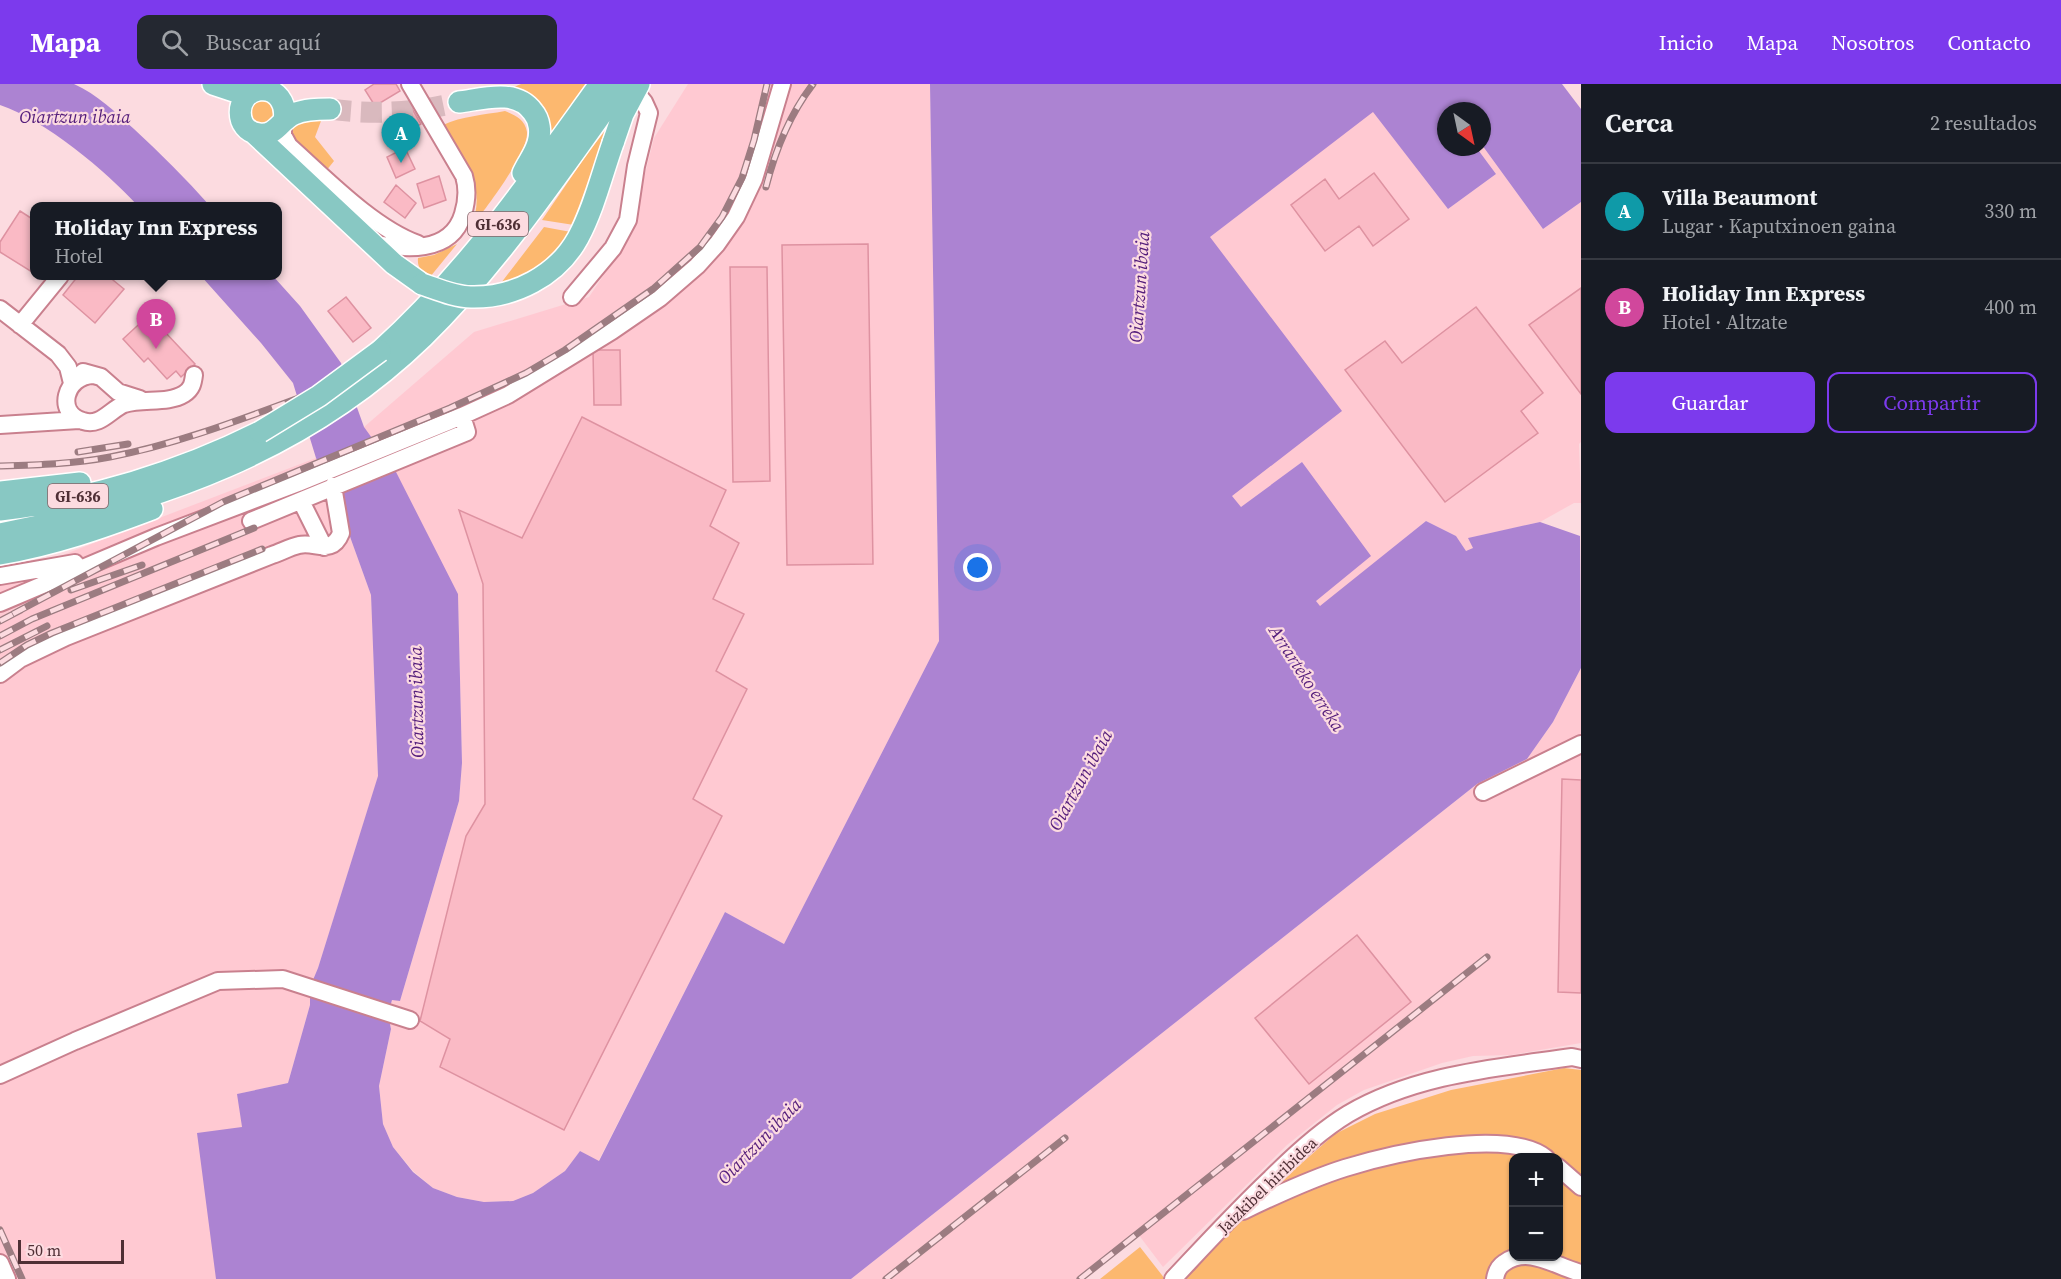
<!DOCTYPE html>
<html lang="es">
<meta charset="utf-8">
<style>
:root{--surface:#171b24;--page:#242831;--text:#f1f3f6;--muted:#9ea1a6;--line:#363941;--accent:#7c3aed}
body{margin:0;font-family:"Source Serif 4",serif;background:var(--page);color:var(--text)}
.controls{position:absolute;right:18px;bottom:18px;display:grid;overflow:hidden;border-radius:12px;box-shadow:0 2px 4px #0004}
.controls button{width:54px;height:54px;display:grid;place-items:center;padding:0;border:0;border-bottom:2px solid var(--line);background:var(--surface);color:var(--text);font:30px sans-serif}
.compass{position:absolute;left:1437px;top:18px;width:54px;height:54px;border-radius:50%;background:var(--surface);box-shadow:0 2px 4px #0004;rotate:147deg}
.scale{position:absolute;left:18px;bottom:15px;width:106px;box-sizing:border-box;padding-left:6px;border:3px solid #4f2f35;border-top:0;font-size:16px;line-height:21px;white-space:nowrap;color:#4f2f35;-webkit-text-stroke:4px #fcdbe0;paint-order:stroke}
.you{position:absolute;left:978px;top:484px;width:21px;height:21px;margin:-15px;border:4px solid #fff;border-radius:50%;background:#1a73e8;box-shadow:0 0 0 9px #1a73e833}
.badge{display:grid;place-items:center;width:39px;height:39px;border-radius:50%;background:var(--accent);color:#fff;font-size:20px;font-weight:700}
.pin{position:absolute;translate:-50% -50px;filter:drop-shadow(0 2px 3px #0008)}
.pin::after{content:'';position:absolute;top:32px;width:21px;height:18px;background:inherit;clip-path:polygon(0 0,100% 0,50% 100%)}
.popup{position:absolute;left:30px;top:118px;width:252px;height:78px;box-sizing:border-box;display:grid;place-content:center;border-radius:12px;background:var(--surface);filter:drop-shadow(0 2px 4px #0005);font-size:20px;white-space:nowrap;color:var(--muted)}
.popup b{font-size:22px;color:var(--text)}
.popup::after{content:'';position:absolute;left:50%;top:100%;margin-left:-12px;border:12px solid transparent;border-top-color:var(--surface)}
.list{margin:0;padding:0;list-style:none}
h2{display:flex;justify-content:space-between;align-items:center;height:78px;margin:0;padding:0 24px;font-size:26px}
h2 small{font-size:20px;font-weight:400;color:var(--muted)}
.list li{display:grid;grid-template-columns:39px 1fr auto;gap:18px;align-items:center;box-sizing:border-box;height:96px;padding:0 24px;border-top:2px solid var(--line)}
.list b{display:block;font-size:22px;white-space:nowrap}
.list p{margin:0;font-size:20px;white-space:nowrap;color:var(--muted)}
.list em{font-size:20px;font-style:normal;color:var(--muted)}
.actions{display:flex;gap:12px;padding:18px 24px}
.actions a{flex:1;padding:14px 0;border:2px solid var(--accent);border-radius:12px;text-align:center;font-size:21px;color:var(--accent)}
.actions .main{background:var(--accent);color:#fff}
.icon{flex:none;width:33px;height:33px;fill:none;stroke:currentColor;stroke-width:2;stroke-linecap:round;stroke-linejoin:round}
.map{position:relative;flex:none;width:1581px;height:1195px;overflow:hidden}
header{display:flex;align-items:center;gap:36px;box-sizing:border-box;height:84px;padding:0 30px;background:var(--accent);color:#fff}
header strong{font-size:28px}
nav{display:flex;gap:33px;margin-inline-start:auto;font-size:21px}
.search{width:420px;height:54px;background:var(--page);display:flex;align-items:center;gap:15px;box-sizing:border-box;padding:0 21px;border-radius:12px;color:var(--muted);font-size:22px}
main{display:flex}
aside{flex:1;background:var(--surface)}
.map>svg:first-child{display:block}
.built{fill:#ffc9d2}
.green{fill:#fcb86f;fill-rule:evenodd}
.water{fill:#ac83d2}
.building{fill:#fabac5;stroke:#de92a1;stroke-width:1.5}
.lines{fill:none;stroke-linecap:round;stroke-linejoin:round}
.major-tunnel{stroke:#d9b9be;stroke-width:21;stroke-dasharray:21 10;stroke-linecap:butt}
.minor-casing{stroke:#c9808e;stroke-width:20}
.major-casing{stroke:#fff;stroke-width:24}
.minor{stroke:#fff;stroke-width:16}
.major{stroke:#88c8c3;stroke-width:21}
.rail-casing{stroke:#9c7c81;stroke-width:7}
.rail{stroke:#fcdbe0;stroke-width:4.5;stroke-dasharray:14;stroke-linecap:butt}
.major-bridge-casing{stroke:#fff;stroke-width:24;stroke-linecap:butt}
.major-bridge{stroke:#88c8c3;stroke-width:21}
.labels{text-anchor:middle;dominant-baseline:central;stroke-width:4.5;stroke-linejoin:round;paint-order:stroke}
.shield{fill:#fcdbe0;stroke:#836368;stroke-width:1.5}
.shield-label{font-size:15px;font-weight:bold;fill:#4f2f35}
.street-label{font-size:16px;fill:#4f2f35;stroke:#fcdbe0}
.water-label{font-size:18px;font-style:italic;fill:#541d7b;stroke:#fcdbe0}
</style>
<header>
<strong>Mapa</strong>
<div class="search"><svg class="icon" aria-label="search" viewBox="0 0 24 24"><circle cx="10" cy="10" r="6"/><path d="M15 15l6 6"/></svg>Buscar aquí</div>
<nav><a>Inicio</a><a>Mapa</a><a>Nosotros</a><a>Contacto</a></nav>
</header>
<main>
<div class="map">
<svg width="1581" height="1195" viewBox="0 0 1581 1195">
<rect width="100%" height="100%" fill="#fcdbe0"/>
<path class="built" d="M688,0H930L939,557L784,860L725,828L598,1078L580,1067L565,1087L533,1109L513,1117L484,1118L457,1113L433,1104L413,1087L393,1063L383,1040L379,1002L391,945L388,930L392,915L400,917L459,717L462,679L458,510L364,343L474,248L589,213L629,153L654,54Z
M1373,27L1448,125L1496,90L1476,63H1482V61L1543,145L1581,118V358L1579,360L1581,419H1574L1540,438L1469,454L1473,464L1466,468L1456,452L1426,437L1320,523L1316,517L1302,378L1241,424L1231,412L1210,153Z
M316,374L335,411L371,511L378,693L318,884L310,903V921L288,999L238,1010L242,1043L217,1195H0V495Z
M1581,584V959L1511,971L1473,972L1442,979L1364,1006L1337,1021L1287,1061L1163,1183L1138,1150L1081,1195H851L1477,700L1527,675L1553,638Z"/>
<path class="green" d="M521,0H587L549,53L515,7L514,3Z
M250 28a12 12 0 1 1 24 0a12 12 0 1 1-24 0Z
M505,27C514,31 525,35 527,48C529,68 485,126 471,143C488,102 463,75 443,41C462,32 484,31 505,27Z
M614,35L574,141L542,136L587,70Z
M306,37H321L315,53L334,77L326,87L292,56L290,45L294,40Z
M544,143L571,148C552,182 533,189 498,203Z
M457,160L430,193C422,188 417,184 418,174L434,171Z
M1564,984L1581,986V1195H1182L1287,1092L1335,1050L1375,1030L1451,1006ZM1514,1074H1558V1172H1514Z
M1140,1163L1165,1195H1100Z"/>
<path class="water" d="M0,0H74C97,10 116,29 134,45C161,70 186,95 210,122H138C106,87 45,36 0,21Z
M930,0H1562L1581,25V118L1543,145L1482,61V27H1457L1455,23L1446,27V63H1476L1496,90L1448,125L1373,28L1210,153L1342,327L1232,412L1241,423L1302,378L1371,472L1316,517L1320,522L1426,437L1456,452L1466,467L1473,464L1468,454L1540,438L1580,452L1581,584L1553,638L1527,675L1477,700L851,1195H216L197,1049L242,1043L237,1010L288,999L310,921V903L318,884L378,692L371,511L335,411L316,374L293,299L261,259L201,192H273L300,222L341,279L364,343L395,386L458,510L462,679L459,717L400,917L392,916L388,930L391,945L379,1002L383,1040L393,1063L413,1088L433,1104L457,1113L484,1118L513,1117L533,1109L565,1087L580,1067L599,1077L725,828L784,860L939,557Z"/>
<path class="building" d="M374,0H396L400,7L375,22L365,6Z
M411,23L421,40L398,53L388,36Z
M405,64L415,85L396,94L387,73Z
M1374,89L1409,135L1373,162L1359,142L1325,167L1291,121L1325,95L1339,115Z
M439,92L446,116L424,124L417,100Z
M396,101L416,119L405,134L384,118Z
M20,127L34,136V185L32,188L0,168V158Z
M868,160L873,480L787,481L782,161Z
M730,183H767L770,397L733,398Z
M78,192H108L124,205L95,239L63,211Z
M1581,204V310L1529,241Z
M346,213L371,244L353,258L328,227Z
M1476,223L1543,309L1521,327L1538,349L1445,418L1345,286L1385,257L1402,279Z
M149,231L195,280L181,293L176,287L167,295L148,274L144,278L123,255Z
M593,266H620L621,321H594Z
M582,333L726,406L710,442L739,459L713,515L744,530L716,587L747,605L693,715L722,732L564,1046L440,983L450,955L420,937L466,752L485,720L483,500L459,426L522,454Z
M1562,695L1581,696V909L1558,908Z
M1357,851L1411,918L1309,1000L1255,934Z"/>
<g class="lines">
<path class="major-tunnel" d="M330,25C374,31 415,29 459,18"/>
<g class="minor-casing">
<path id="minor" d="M283,38V51L289,62C325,94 373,144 418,160
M370,159C403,165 451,171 463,130C467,117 468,105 464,92L410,0
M572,213L613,164L628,136L636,82L649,29L644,18L635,7
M0,225L58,270L68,283L72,299
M20,241L60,192
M83,288L101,293L118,308L140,315
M93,291C65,292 55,329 83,337C100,343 110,326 124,320C143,314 168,320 184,310C192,305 193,299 194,291
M0,341L79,336
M301,417L324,463
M251,437L467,348L462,332
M0,492L75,479
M0,519L156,453L298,399L462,332L508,311L612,247L660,214L697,182L717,160L736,133L754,95L782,0
M0,590L20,575L66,553L272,471C281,468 290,463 299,461C315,457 332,472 341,449L333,402
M1483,708L1581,660
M0,991L75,957L218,897L283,895L410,936
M1558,1083L1581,1103
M1243,1127C1276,1111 1310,1095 1345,1084C1390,1070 1506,1043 1546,1074
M0,1179L7,1195
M1173,1195C1205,1161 1237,1126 1271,1094C1295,1070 1320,1047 1348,1030C1416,990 1496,984 1572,973L1581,975
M1495,1195C1496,1188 1498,1183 1504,1179C1529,1161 1556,1183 1581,1189"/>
</g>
<g class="major-casing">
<path id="major" d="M213,0L234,7L252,8
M459,18C483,15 516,4 533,28C540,36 541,49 538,59C535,70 528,78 523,89
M284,36C287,20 277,3 259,6C234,10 234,47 259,50C277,52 280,36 294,30C305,25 318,25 330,25
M254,49L394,180L422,200
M613,59L623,30L639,0
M380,267C467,189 532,94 600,0
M0,408L80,399
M0,426C89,416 180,388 260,348
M0,450C158,419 305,367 423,253C500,178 560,87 623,0
M0,470C53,461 102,444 152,425"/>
</g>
<use href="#minor" class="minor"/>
<use href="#major" class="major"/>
<g class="rail-casing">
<path id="rail" d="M766,103C775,67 790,30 813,0
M78,368L128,360
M0,382C36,381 74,380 110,373C194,357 273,322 354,294
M71,506L142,481
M13,530L223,418L450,324L526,289L565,266L653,205L700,163L722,133L742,94L754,56L767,0
M0,537L21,526
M0,552L32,535L254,444
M0,566L47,542
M0,579L27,561L52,549L262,465
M0,1146L22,1195
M886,1195L1065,1054
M1080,1195L1487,873"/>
</g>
<use href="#rail" class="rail"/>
<g class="major-bridge-casing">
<path id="major-bridge" d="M422,200C437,205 455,213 471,213C514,214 557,192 578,154C594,124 602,90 613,59
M260,348L319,312L380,267"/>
</g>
<use href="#major-bridge" class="major-bridge"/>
</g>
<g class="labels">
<g class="shield">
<rect x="468" y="128" width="60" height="24" rx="4.5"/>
<rect x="48" y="400" width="60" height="24" rx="4.5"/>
</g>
<g class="shield-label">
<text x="498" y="140">GI-636</text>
<text x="78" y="412">GI-636</text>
</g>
<g class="street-label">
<text transform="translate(1267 1101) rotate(-44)">Jaizkibel hiribidea</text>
</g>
<g class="water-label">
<text x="75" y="32">Oiartzun ibaia</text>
<text transform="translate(1139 203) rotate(-86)">Oiartzun ibaia</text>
<text transform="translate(1307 594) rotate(57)">Arrarteko erreka</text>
<text transform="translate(416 618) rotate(-91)">Oiartzun ibaia</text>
<text transform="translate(1080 696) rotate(-61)">Oiartzun ibaia</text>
<text transform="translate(759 1057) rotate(-46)">Oiartzun ibaia</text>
</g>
</g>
</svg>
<div class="controls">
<button>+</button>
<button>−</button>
</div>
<svg class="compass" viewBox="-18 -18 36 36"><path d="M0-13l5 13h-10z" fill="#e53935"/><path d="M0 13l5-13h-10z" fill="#9ea1a6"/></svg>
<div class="scale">50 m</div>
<div class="you"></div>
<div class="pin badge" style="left:401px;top:79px;background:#0f9aa8">A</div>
<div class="pin badge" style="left:156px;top:265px;background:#d1479c">B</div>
<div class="popup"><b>Holiday Inn Express</b>Hotel</div>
</div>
<aside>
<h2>Cerca<small>2 resultados</small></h2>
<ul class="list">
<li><span class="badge" style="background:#0f9aa8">A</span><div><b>Villa Beaumont</b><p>Lugar · Kaputxinoen gaina</p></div><em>330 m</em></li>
<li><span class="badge" style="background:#d1479c">B</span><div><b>Holiday Inn Express</b><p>Hotel · Altzate</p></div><em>400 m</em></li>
</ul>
<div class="actions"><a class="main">Guardar</a><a>Compartir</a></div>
</aside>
</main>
